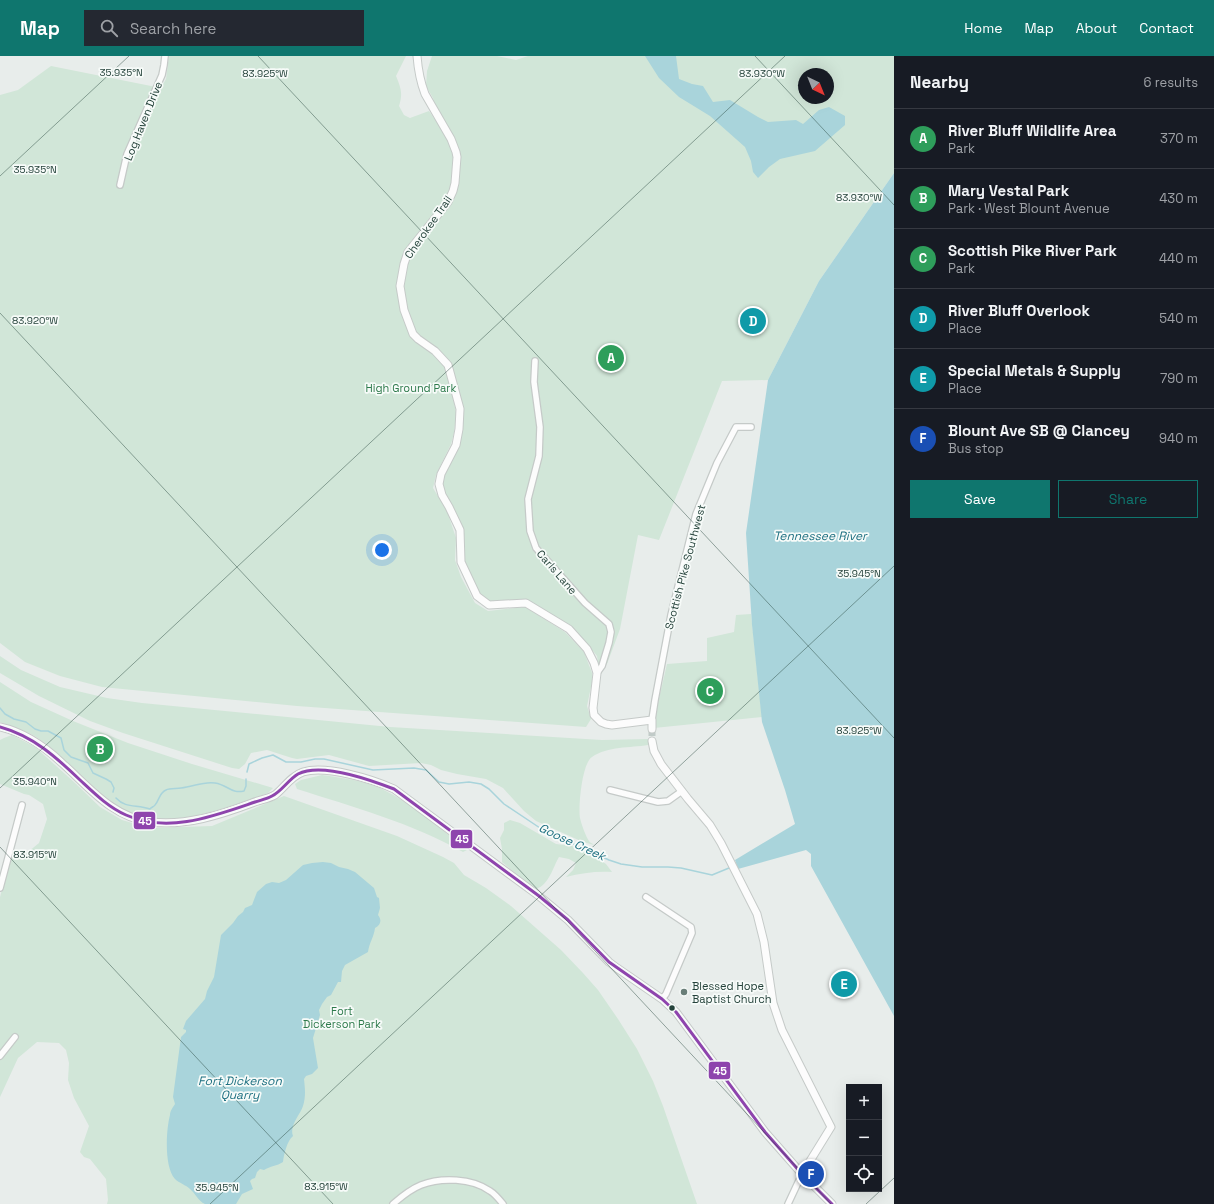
<!DOCTYPE html>
<meta charset="utf-8">
<style>
:root{--surface:#171b24;--page:#242831;--text:#f1f3f6;--muted:#9ea1a6;--line:#363941;--accent:#0f766e}
body{margin:0;font-family:"Space Grotesk",sans-serif;background:var(--page);color:var(--text)}
.controls{position:absolute;right:12px;bottom:12px;display:grid;overflow:hidden;border-radius:0px;box-shadow:0 4px 16px #0002}
.controls button{width:36px;height:36px;display:grid;place-items:center;padding:0;border:0;border-bottom:1px solid var(--line);background:var(--surface);color:var(--text);font:20px sans-serif}
.compass{position:absolute;left:798px;top:12px;width:36px;height:36px;border-radius:50%;background:var(--surface);box-shadow:0 4px 16px #0002;rotate:137deg}
.you{position:absolute;left:382px;top:494px;width:14px;height:14px;margin:-10px;border:3px solid #fff;border-radius:50%;background:#1a73e8;box-shadow:0 0 0 6px #1a73e833}
.badge{display:grid;place-items:center;width:26px;height:26px;border-radius:50%;background:var(--accent);color:#fff;font-size:13px;font-weight:700}
.pin{position:absolute;translate:-50% -50%;border:2px solid #fff;box-shadow:0 1px 4px #0006}
.list{margin:0;padding:0;list-style:none}
h2{display:flex;justify-content:space-between;align-items:center;height:52px;margin:0;padding:0 16px;font-size:17px}
h2 small{font-size:13px;font-weight:400;color:var(--muted)}
.list li{display:grid;grid-template-columns:26px 1fr auto;gap:12px;align-items:center;box-sizing:border-box;height:60px;padding:0 16px;border-top:1px solid var(--line)}
.list b{display:block;font-size:15px;white-space:nowrap}
.list p{margin:0;font-size:13px;white-space:nowrap;color:var(--muted)}
.list em{font-size:13px;font-style:normal;color:var(--muted)}
.actions{display:flex;gap:8px;padding:12px 16px}
.actions a{flex:1;padding:9px 0;border:1px solid var(--accent);border-radius:0px;text-align:center;font-size:14px;color:var(--accent)}
.actions .main{background:var(--accent);color:#fff}
.icon{flex:none;width:22px;height:22px;fill:none;stroke:currentColor;stroke-width:2;stroke-linecap:round;stroke-linejoin:round}
.map{position:relative;flex:none;width:894px;height:1148px;overflow:hidden}
header{display:flex;align-items:center;gap:24px;box-sizing:border-box;height:56px;padding:0 20px;background:var(--accent);color:#fff}
header strong{font-size:19px}
nav{display:flex;gap:22px;margin-inline-start:auto;font-size:14px}
.search{width:280px;height:36px;background:var(--page);display:flex;align-items:center;gap:10px;box-sizing:border-box;padding:0 14px;border-radius:0px;color:var(--muted);font-size:15px}
main{display:flex}
aside{flex:1;background:var(--surface)}
.map>svg:first-child{display:block}
.green{fill:#d1e6d8;fill-rule:evenodd}
.water{fill:#a9d4db}
.lines{fill:none;stroke-linecap:round;stroke-linejoin:round}
.stream{stroke:#a9d4db;stroke-width:1.5}
.tertiary-tunnel{stroke:#c1cbc8;stroke-width:7;stroke-dasharray:7 3.5;stroke-linecap:butt}
.minor-casing{stroke:#c5cac8;stroke-width:8}
.tertiary-casing{stroke:#c5cac8;stroke-width:9}
.minor{stroke:#fcfcfc;stroke-width:5.5}
.tertiary{stroke:#fcfcfc;stroke-width:7}
.bus-1-casing{stroke:#f7fbf9;stroke-width:6}
.bus-1{stroke:#8e44ad;stroke-width:3}
.ticks{fill:none;stroke:#24423a;stroke-width:1;stroke-opacity:0.45}
.poi-dot{fill:#697e78;stroke:#f7fbf9;stroke-width:1.5}
.bus-dot{fill:#24423a;stroke:#f7fbf9;stroke-width:1.5}
.labels{text-anchor:middle;dominant-baseline:central;stroke-width:3.5;stroke-linejoin:round;paint-order:stroke}
.street-label{font-size:11px;fill:#24423a;stroke:#f7fbf9}
.park-label{font-size:11px;fill:#2d7a4b;stroke:#f7fbf9}
.poi-label{font-size:11px;fill:#24423a;stroke:#f7fbf9;text-anchor:start}
.water-label{font-size:12px;font-style:italic;fill:#1c6f80;stroke:#f7fbf9}
.ticks-label{font-size:10px;text-anchor:middle;fill:#24423a;stroke:#f7fbf9;stroke-width:3.5;stroke-linejoin:round;paint-order:stroke}
.line-badge{stroke:#f7fbf9;stroke-width:1.5}
.badge-label{font-size:11px;text-anchor:middle;font-weight:bold;fill:#fff}
</style>
<header>
<strong>Map</strong>
<div class="search"><svg class="icon" aria-label="search" viewBox="0 0 24 24"><circle cx="10" cy="10" r="6"/><path d="M15 15l6 6"/></svg>Search here</div>
<nav><a>Home</a><a>Map</a><a>About</a><a>Contact</a></nav>
</header>
<main>
<div class="map">
<svg width="894" height="1148" viewBox="0 0 894 1148">
<rect width="100%" height="100%" fill="#e8edeb"/>
<path class="green" d="M169,0H406L396,20C401,32 403,38 399,50L404,59L410,62L429,55L436,65L439,62L433,42L426,30L427,15L432,0H497L516,4L528,0H894V117L819,225L768,324L722,325L659,484L638,479L620,573L607,608L601,613L599,612L597,600L593,595L587,593L574,578L526,547L489,549L480,544L461,506L460,474L439,428L459,373L456,343L454,346L456,357L454,377L451,388L436,419L433,432L447,455L456,482L455,504L461,521L475,547L488,555L525,551L565,576L584,596L592,617V626L587,650L591,663L586,671L297,650L102,631L60,620L25,606L0,587V39L18,34L51,10L161,32L166,23ZM804,18H828V42H804Z
M751,558L762,661L654,672V664L667,608L707,605V582L734,576L736,559Z
M0,600L21,614L60,631L107,642L142,647L390,671L602,684L648,683V689C630,692 608,690 592,701C582,707 578,751 580,762C581,767 586,781 589,785C590,787 592,787 594,789L583,786L536,765L524,755L503,732L486,723L457,718L441,714L431,709L421,707L369,710L329,699L297,703L292,702L267,694L251,697L245,708L239,713L232,712L123,677L90,665L39,640L0,617Z
M0,626L31,646L73,665L128,687L192,708L273,732L268,737C223,753 169,776 122,753C116,750 109,747 104,742C79,722 60,694 31,678C21,673 10,670 0,666Z
M12,679L35,691L74,726L100,751L122,764L149,772L212,770L284,740L397,780L443,801L454,807L464,819L486,832L511,850L561,894L583,917L598,934L618,963L637,993L653,1025L663,1050L697,1148H107L108,1144L106,1123L90,1103L84,1101L80,1096L89,1070L74,1042L68,1024L69,1007L66,994L59,987L37,986L18,1002L0,1041V841L11,800L17,797L28,796L39,787L47,763L43,748L29,739L24,738L0,728V684L4,682Z
M322,719C342,722 363,724 382,733C413,748 440,772 467,794L463,796C412,767 353,751 297,733L295,728L301,724Z
M510,764L520,767L556,788L572,790L589,797L606,808L612,816C597,815 581,817 566,821L573,814L576,807L569,803L559,801C553,811 549,829 536,833L516,818L502,806V793L500,782L504,774V767Z"/>
<path class="water" d="M645,0H676L679,23L692,28L703,30L713,46L730,44L758,61L768,66L796,64L803,68L819,54L829,51L845,60V69L815,95L780,103L769,111L758,122L753,116L751,105L745,91L710,60L679,41L659,22Z
M894,117V960L811,810V798L806,794L738,813L735,804L795,768L785,734L762,666L752,569L746,477L768,324L819,225Z
M312,807L323,806L331,807L339,811L348,813L355,816L374,832L377,841L379,842L380,852L378,859C382,864 381,869 375,872C374,881 369,887 368,896L345,909L342,915L341,926H338L331,939L327,941L322,948L319,954L320,959L313,982L318,1012L312,1018L306,1020L304,1023C305,1033 306,1040 303,1050C300,1059 289,1070 293,1080C287,1085 284,1098 283,1106C277,1110 270,1110 264,1114L260,1113L257,1116L255,1122L252,1123L250,1125L253,1133L242,1138L236,1148H205C198,1145 196,1138 190,1133C186,1129 179,1127 175,1123C164,1111 166,1074 170,1059C170,1055 173,1051 175,1048L173,1041L181,981L186,976V974L183,973L186,965L205,943L207,935L214,921L221,879L233,867L238,860L243,856L245,852L252,849L257,836L266,828L272,826L279,827L286,824L303,809Z"/>
<g class="lines">
<path class="stream" d="M0,652L5,658L14,663L26,666L35,673L41,675H48L61,682L64,694L71,701L88,707L93,717L106,723L111,726L114,732L113,736
M247,716L249,708L262,702L273,699L286,706H301L315,703H324L373,714L414,712L426,714L439,726L449,728L469,726L481,728L489,733L504,748L543,774L609,804L621,808L642,811H668L681,812L712,819L729,812
M116,742C126,753 137,748 150,753C150,752 155,750 155,749C159,745 159,737 166,734C170,732 177,733 181,732C193,731 203,725 215,727C228,729 231,738 244,735L246,730V723"/>
<path class="tertiary-tunnel" d="M652,673V685"/>
<g class="minor-casing">
<path id="minor" d="M120,129L127,98L162,19L164,9L165,0
M535,305L534,326L540,371L539,400L528,443L530,475L536,492L585,547L609,568L611,576L609,587L602,610L597,617
M652,664L655,644L671,559L696,458L717,407L736,371H751
M610,734L658,746L668,745L682,735
M0,832L22,749
M646,841L691,871L692,877L666,938L662,943
M0,1000L15,981
M393,1148C401,1141 411,1133 421,1129C441,1121 472,1122 490,1135C495,1138 499,1143 503,1148
M788,1148L802,1118"/>
</g>
<g class="tertiary-casing">
<path id="tertiary" d="M417,0C418,13 420,25 425,38L451,83L456,96L457,101L455,127L453,135L448,146L408,196L404,208L400,230L404,254L413,278L418,283L435,295L448,309L460,353L459,373L456,389L441,418L439,428L442,439L449,451L460,474L461,506L477,540L489,549L526,547L569,573L587,593L594,607L597,617L593,652L594,659L601,666L606,668L612,669L652,664V673
M0,671C23,676 45,691 62,707C89,731 113,762 151,766C186,770 220,759 252,747C259,744 268,743 275,739C284,732 291,720 303,716C326,709 372,723 394,733L539,840L568,864L609,906L617,912L662,943L676,956L765,1076L802,1118L832,1148
M652,685L654,695L661,708L688,743L710,769L721,787L757,858L764,886L773,947L782,974L831,1071L802,1118"/>
</g>
<use href="#minor" class="minor"/>
<use href="#tertiary" class="tertiary"/>
<g class="bus-1-casing">
<path id="bus-1" d="M0,671C33,680 56,701 80,724C94,737 108,751 126,759C168,778 214,760 255,746C261,744 267,743 272,740C282,735 288,724 298,718C321,706 371,724 394,733L539,840L568,864L609,906L662,943L676,956L765,1076L802,1118L832,1148"/>
</g>
<use href="#bus-1" class="bus-1"/>
</g>
<path class="ticks" d="M258,0L894,682M755,0L894,149M0,120L129,0M0,257L831,1148M0,732L785,0M0,791L333,1148M210,1148L894,510M866,1148L894,1122"/>
<circle class="poi-dot" cx="684" cy="936" r="4"/>
<circle class="bus-dot" cx="672" cy="952" r="3.5"/>
<g class="labels">
<g class="street-label">
<text transform="translate(143 65) rotate(-68)">Log Haven Drive</text>
<text transform="translate(428 171) rotate(-55)">Cherokee Trail</text>
<text transform="translate(685 511) rotate(-75)">Scottish Pike Southwest</text>
<text transform="translate(557 516) rotate(49)">Carls Lane</text>
</g>
<g class="park-label">
<text x="411" y="332">High Ground Park</text>
<text x="342" y="955">Fort<tspan x="342" dy="13">Dickerson Park</tspan></text>
</g>
<g class="poi-label">
<text x="692" y="930">Blessed Hope<tspan x="692" dy="13">Baptist Church</tspan></text>
</g>
<g class="water-label">
<text x="820" y="480">Tennessee River</text>
<text transform="translate(572 786) rotate(25)">Goose Creek</text>
<text x="240" y="1025">Fort Dickerson<tspan x="240" dy="14">Quarry</tspan></text>
</g>
</g>
<g class="ticks-label">
<text x="121" y="20">35.935°N</text>
<text x="265" y="21">83.925°W</text>
<text x="762" y="21">83.930°W</text>
<text x="35" y="117">35.935°N</text>
<text x="859" y="145">83.930°W</text>
<text x="35" y="268">83.920°W</text>
<text x="859" y="521">35.945°N</text>
<text x="859" y="678">83.925°W</text>
<text x="35" y="729">35.940°N</text>
<text x="35" y="802">83.915°W</text>
<text x="326" y="1134">83.915°W</text>
<text x="217" y="1135">35.945°N</text>
</g>
<g class="line-badge">
<rect x="133" y="755" width="23" height="19" rx="4" fill="#8e44ad"/>
<rect x="450" y="773" width="23" height="20" rx="4" fill="#8e44ad"/>
<rect x="708" y="1005" width="23" height="19" rx="4" fill="#8e44ad"/>
</g>
<g class="badge-label">
<text x="145" y="769">45</text>
<text x="462" y="787">45</text>
<text x="720" y="1019">45</text>
</g>
</svg>
<div class="controls">
<button>+</button>
<button>−</button>
<button><svg class="icon" aria-label="locate" viewBox="0 0 24 24"><circle cx="12" cy="12" r="6"/><path d="M12 2v4M12 18v4M2 12h4M18 12h4"/></svg></button>
</div>
<svg class="compass" viewBox="-18 -18 36 36"><path d="M0-13l5 13h-10z" fill="#e53935"/><path d="M0 13l5-13h-10z" fill="#9ea1a6"/></svg>
<div class="you"></div>
<div class="pin badge" style="left:611px;top:302px;background:#2e9e5b">A</div>
<div class="pin badge" style="left:100px;top:693px;background:#2e9e5b">B</div>
<div class="pin badge" style="left:710px;top:635px;background:#2e9e5b">C</div>
<div class="pin badge" style="left:753px;top:265px;background:#0f9aa8">D</div>
<div class="pin badge" style="left:844px;top:928px;background:#0f9aa8">E</div>
<div class="pin badge" style="left:811px;top:1118px;background:#1a4fb4">F</div>
</div>
<aside>
<h2>Nearby<small>6 results</small></h2>
<ul class="list">
<li><span class="badge" style="background:#2e9e5b">A</span><div><b>River Bluff Wildlife Area</b><p>Park</p></div><em>370 m</em></li>
<li><span class="badge" style="background:#2e9e5b">B</span><div><b>Mary Vestal Park</b><p>Park · West Blount Avenue</p></div><em>430 m</em></li>
<li><span class="badge" style="background:#2e9e5b">C</span><div><b>Scottish Pike River Park</b><p>Park</p></div><em>440 m</em></li>
<li><span class="badge" style="background:#0f9aa8">D</span><div><b>River Bluff Overlook</b><p>Place</p></div><em>540 m</em></li>
<li><span class="badge" style="background:#0f9aa8">E</span><div><b>Special Metals &amp; Supply</b><p>Place</p></div><em>790 m</em></li>
<li><span class="badge" style="background:#1a4fb4">F</span><div><b>Blount Ave SB @ Clancey</b><p>Bus stop</p></div><em>940 m</em></li>
</ul>
<div class="actions"><a class="main">Save</a><a>Share</a></div>
</aside>
</main>
